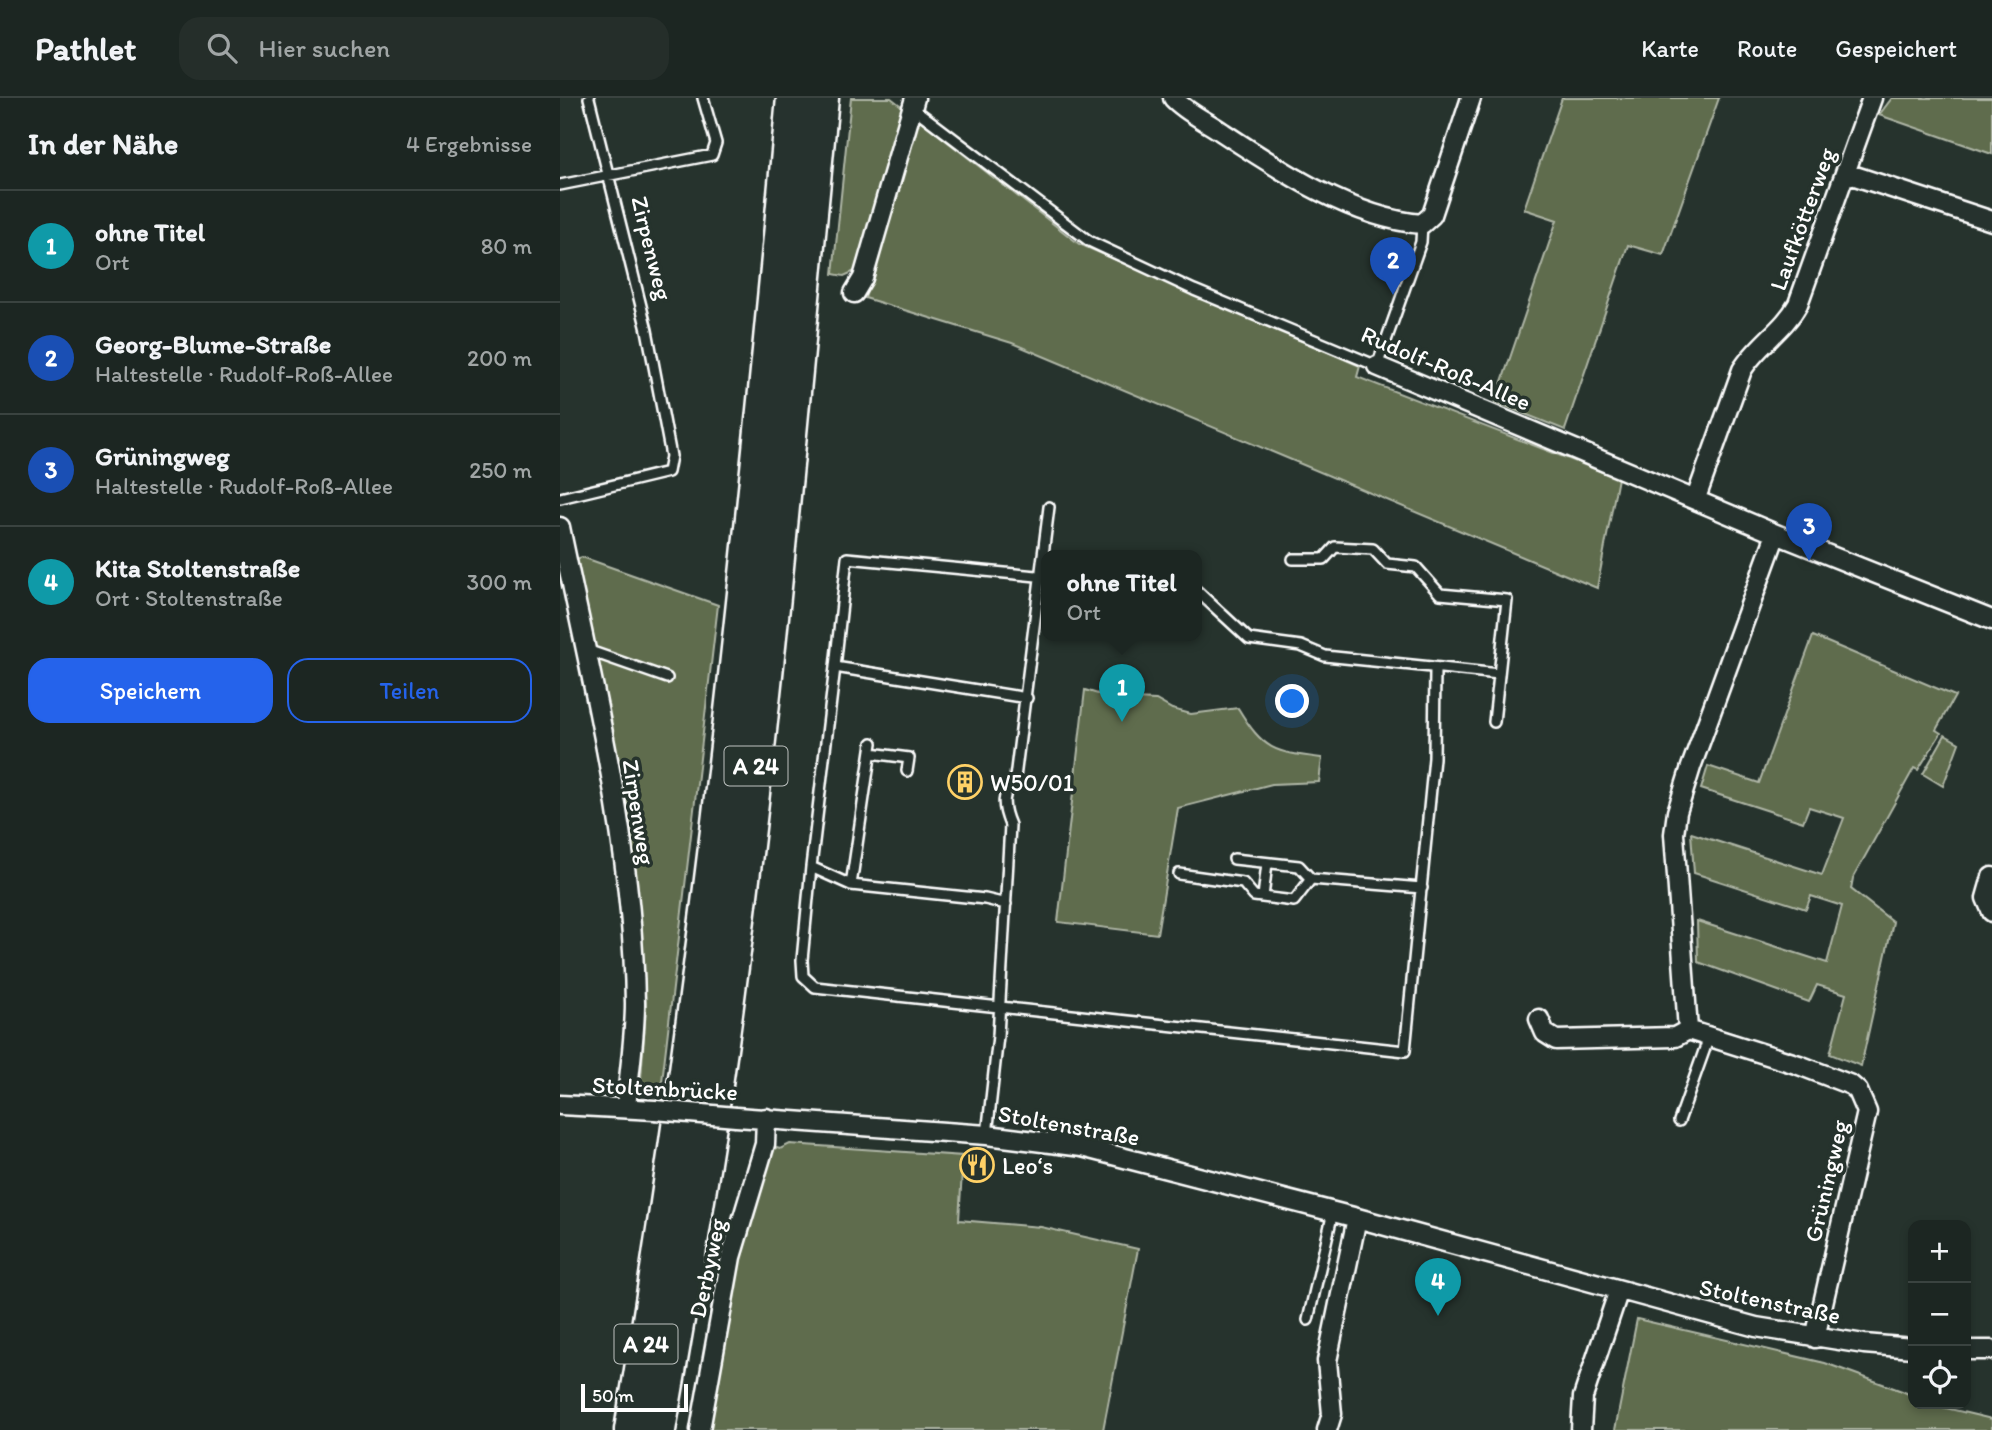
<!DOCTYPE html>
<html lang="de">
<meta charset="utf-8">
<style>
:root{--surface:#1c2622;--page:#252e2a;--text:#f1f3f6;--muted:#a0a5a5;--line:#3a4340;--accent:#2563eb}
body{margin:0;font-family:Itim,sans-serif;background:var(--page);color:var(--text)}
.controls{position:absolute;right:21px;bottom:21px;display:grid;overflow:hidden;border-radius:14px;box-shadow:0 4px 10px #0003}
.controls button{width:63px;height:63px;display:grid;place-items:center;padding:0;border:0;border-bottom:2px solid var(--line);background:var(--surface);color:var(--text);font:35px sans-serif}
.scale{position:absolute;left:21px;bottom:18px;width:107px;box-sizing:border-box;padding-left:7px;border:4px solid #fff;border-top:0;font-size:19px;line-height:24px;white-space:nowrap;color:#fff;-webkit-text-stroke:5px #26332d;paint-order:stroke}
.you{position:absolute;left:733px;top:604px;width:24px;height:24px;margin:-18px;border:5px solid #fff;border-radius:50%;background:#1a73e8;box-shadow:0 0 0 10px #1a73e833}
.badge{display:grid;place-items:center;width:46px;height:46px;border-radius:50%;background:var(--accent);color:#fff;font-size:23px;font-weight:700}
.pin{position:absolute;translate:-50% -58px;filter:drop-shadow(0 2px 4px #0008)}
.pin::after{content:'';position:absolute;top:37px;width:24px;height:21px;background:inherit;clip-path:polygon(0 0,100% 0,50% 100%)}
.popup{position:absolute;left:481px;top:452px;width:161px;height:91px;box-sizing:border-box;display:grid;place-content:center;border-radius:14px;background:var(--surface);filter:drop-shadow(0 2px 5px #0005);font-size:23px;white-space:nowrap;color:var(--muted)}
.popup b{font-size:26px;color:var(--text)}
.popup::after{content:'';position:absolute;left:50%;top:100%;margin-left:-14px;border:14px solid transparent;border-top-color:var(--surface)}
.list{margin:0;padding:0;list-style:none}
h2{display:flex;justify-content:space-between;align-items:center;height:91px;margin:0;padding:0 28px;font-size:30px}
h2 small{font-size:23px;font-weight:400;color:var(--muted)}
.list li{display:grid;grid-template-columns:46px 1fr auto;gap:21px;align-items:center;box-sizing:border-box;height:112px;padding:0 28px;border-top:2px solid var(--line)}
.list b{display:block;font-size:26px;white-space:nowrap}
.list p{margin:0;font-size:23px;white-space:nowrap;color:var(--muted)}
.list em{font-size:23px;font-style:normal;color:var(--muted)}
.actions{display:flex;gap:14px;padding:21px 28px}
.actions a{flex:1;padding:16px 0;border:2px solid var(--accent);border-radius:21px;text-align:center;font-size:24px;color:var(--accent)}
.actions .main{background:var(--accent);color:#fff}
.icon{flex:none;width:38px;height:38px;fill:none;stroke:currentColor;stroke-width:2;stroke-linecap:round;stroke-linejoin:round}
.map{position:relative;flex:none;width:1432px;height:1332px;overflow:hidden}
header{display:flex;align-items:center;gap:42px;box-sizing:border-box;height:98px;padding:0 35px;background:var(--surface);border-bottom:2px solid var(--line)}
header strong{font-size:33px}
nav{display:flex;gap:38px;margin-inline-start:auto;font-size:24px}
.search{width:490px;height:63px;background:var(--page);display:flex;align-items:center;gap:18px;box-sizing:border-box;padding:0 24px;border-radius:21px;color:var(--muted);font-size:26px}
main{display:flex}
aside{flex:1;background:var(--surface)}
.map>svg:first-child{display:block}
.green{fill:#5f6c4e;stroke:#afb6a6;stroke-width:2}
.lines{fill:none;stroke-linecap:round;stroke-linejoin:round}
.lane-casing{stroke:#fff;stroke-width:14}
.street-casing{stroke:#fff;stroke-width:23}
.highway-casing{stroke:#fff;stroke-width:37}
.lane{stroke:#26332d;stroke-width:9}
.street{stroke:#26332d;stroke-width:18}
.highway{stroke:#26332d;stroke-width:32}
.street-bridge-casing{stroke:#fff;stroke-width:23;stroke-linecap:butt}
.street-bridge{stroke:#26332d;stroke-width:18}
.labels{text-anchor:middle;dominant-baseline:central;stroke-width:7;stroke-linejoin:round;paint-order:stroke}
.shield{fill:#26332d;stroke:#bec2c0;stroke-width:2}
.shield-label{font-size:23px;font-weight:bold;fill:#fff}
.street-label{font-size:24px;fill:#fff;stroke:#26332d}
.poi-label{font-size:24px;fill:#fff;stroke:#26332d;text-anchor:start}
</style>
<header>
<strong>Pathlet</strong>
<div class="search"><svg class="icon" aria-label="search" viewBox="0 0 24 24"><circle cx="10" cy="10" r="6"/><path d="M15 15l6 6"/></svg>Hier suchen</div>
<nav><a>Karte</a><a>Route</a><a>Gespeichert</a></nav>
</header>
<main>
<aside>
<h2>In der Nähe<small>4 Ergebnisse</small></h2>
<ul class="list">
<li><span class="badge" style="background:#0f9aa8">1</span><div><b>ohne Titel</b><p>Ort</p></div><em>80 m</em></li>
<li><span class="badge" style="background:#1a4fb4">2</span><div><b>Georg-Blume-Straße</b><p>Haltestelle · Rudolf-Roß-Allee</p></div><em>200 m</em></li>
<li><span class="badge" style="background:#1a4fb4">3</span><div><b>Grüningweg</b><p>Haltestelle · Rudolf-Roß-Allee</p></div><em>250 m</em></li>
<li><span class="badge" style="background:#0f9aa8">4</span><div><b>Kita Stoltenstraße</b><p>Ort · Stoltenstraße</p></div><em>300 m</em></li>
</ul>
<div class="actions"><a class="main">Speichern</a><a>Teilen</a></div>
</aside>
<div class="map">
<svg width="1432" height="1332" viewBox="0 0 1432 1332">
<rect width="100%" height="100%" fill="#26332d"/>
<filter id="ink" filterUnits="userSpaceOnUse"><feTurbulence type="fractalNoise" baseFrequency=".0143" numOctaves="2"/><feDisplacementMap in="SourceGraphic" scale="14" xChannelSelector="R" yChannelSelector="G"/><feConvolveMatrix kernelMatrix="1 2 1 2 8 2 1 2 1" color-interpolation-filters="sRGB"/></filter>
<g filter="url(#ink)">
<path class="green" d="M291,0H331L344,10L295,173L284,178L273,176Z
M1002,0H1159L1103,157L1068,147L1005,332L935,304L997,122L964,111Z
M1332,0H1432V56L1319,17Z
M357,20L519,146L800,268L797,279L1058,380L1037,490L452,245L305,200Z
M22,459L158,507L101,992L80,995L86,909L71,727L16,461Z
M1253,538L1395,598L1376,632L1381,635L1358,672L1354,670L1293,780L1291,791L1333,824L1301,968L1270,956L1286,896L1257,887L1249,904L1138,864L1137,823L1267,865L1282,808L1251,798L1246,811L1134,775L1131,735L1262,777L1284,720L1249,709L1243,724L1141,691L1148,668L1199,685Z
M525,592L551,600L596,602L612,611L631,616L678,610C704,653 714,654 762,660L759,684L712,686L618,710L597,836L498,824Z
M1385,637L1399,645L1383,688L1363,676Z
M230,1046L403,1058L399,1122L481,1129L578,1151L543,1332H145L175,1157L210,1048L220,1051Z
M1077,1221L1265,1265L1342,1293L1353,1298V1306H1369L1432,1321V1332H1055Z"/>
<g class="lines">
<g class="lane-casing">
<path id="lane" d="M352,9L529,143L634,192L817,268L861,144L862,126
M0,87L152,57L156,45L143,0
M0,400L108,374L111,358L87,232L29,0
M733,461H764L775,449L813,451L827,466L856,469L880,496L947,502L934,624
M637,493L689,541L741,548L765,558L939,576
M27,552L107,580
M467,600L275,569L287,460L487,479
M311,655L349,660L347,673
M674,761L739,768L751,781
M251,769L275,569
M619,776L683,785L694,798L734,803L751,781L862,790
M291,787L312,645
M703,799L707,765
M446,806L425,801L291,787L251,769L242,862L243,878L255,889L845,953L874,660L875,572
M1119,1023L1149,939
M427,1037L438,938L450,727C442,708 441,696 455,680L489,409
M748,1222L773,1114"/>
</g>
<g class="street-casing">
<path id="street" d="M613,0C626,14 646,23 662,34C718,71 793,121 862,126L872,117L911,0
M1286,75L1432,123
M294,195L303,180L355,0
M817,268L1216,436L1432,522
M1136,400L1182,272C1197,247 1224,232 1238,206L1312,0
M0,429C32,585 73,744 75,905C75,940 69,975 66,1010
M1216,436L1131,669L1117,714L1114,736L1128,932L1239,967L1291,987L1298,993L1307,1014L1255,1240
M1432,779L1426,800L1432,814
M979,921L985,935L996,942L1115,939L1128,932
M0,1007L95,1012
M176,1019L427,1037L522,1049L797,1120L1196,1229L1304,1246L1353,1250
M1406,1252H1432
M140,1332L171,1159L205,1046L206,1020
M767,1332L772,1316L767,1263L797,1120
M1021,1332L1023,1299L1059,1192"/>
</g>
<g class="highway-casing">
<path id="highway" d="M71,1332C146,891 192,445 233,0
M99,1332C124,1186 150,1040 169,892C208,596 233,298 262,0"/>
</g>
<use href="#lane" class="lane"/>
<use href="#street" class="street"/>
<use href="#highway" class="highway"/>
<g class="street-bridge-casing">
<path id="street-bridge" d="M95,1012L176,1019"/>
</g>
<use href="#street-bridge" class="street-bridge"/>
</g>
</g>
<defs>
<g id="building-ring" transform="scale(1.75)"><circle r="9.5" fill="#26332d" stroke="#ffd166" stroke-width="1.5"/><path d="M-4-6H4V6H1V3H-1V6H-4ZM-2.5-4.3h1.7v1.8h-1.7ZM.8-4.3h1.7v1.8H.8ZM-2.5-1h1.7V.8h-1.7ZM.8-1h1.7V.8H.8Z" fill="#ffd166"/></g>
<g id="restaurant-ring" transform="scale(1.75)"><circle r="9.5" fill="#26332d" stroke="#ffd166" stroke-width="1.5"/><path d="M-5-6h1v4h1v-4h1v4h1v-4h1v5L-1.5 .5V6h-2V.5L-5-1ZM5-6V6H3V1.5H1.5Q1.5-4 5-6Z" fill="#ffd166"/></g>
</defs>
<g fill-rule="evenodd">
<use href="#building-ring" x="405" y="684"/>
<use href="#restaurant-ring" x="417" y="1067"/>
</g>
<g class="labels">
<g class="shield">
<rect x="164.5" y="648.5" width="63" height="39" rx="5"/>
<rect x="54.5" y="1226.5" width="63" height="39" rx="5"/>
</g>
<g class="shield-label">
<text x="196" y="668">A 24</text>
<text x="86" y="1246">A 24</text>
</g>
<g class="street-label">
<text transform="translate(1242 121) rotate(-70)">Laufkötterweg</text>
<text transform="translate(92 150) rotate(76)">Zirpenweg</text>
<text transform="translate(886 270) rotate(23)">Rudolf-Roß-Allee</text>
<text transform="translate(79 714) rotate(81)">Zirpenweg</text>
<text transform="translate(105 990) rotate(3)">Stoltenbrücke</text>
<text transform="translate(509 1027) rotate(10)">Stoltenstraße</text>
<text transform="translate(1266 1083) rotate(-77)">Grüningweg</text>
<text transform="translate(147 1170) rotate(-78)">Derbyweg</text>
<text transform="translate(1210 1203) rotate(12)">Stoltenstraße</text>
</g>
<g class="poi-label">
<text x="430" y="684">W50/01</text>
<text x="442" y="1067">Leo‘s</text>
</g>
</g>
</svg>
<div class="controls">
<button>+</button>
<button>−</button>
<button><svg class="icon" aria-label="locate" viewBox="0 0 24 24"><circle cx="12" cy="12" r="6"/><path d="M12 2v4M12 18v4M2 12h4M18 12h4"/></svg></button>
</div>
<div class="scale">50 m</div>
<div class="you"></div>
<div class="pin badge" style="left:562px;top:624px;background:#0f9aa8">1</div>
<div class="popup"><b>ohne Titel</b>Ort</div>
<div class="pin badge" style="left:833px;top:197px;background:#1a4fb4">2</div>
<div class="pin badge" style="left:1249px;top:463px;background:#1a4fb4">3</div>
<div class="pin badge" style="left:878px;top:1218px;background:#0f9aa8">4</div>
</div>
</main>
